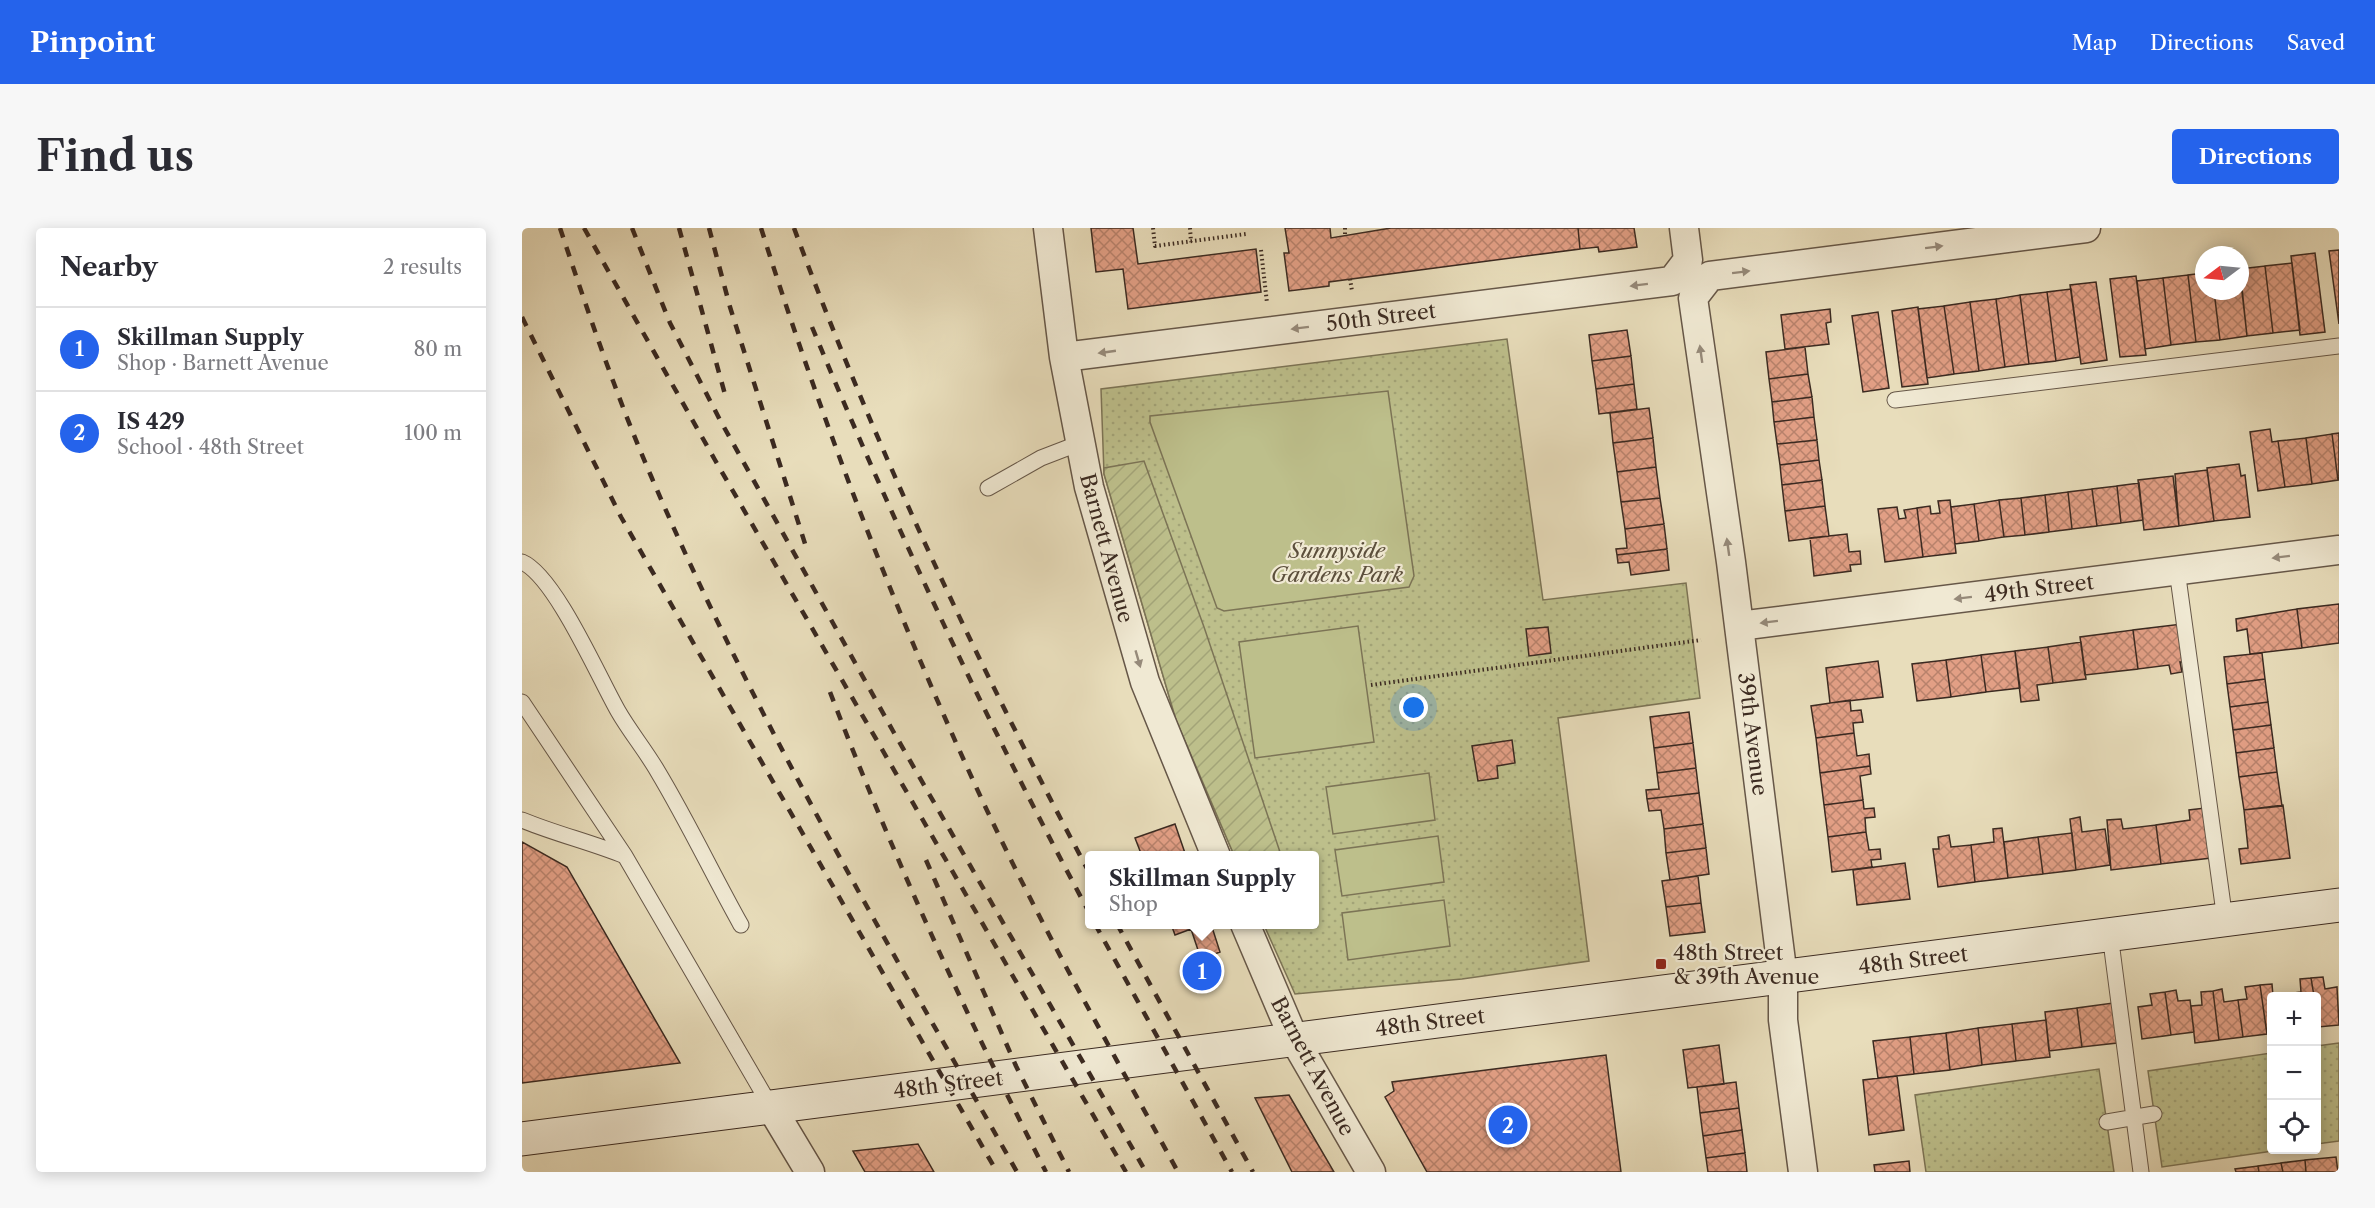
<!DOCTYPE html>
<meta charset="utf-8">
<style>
:root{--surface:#fff;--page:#f7f7f7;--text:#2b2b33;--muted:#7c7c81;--line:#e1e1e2;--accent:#2563eb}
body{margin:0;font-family:"Libre Caslon Text",serif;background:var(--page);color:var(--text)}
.controls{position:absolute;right:18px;bottom:18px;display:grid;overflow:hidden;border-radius:6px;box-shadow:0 3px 15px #0003}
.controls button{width:54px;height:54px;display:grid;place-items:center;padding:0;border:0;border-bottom:2px solid var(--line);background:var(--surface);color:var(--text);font:30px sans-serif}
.compass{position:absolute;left:1673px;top:18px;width:54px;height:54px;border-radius:50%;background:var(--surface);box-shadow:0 3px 15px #0003;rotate:254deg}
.you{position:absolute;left:892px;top:480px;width:21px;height:21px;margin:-15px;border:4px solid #fff;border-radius:50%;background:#1a73e8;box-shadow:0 0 0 9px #1a73e833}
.badge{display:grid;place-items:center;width:39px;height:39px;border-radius:50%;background:var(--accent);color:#fff;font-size:20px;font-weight:700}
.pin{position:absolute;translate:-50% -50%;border:3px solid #fff;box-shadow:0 2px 6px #0006}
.popup{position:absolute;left:563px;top:623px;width:234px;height:78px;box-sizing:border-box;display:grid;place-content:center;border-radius:6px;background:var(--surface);filter:drop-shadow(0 2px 4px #0005);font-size:20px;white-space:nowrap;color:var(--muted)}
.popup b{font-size:22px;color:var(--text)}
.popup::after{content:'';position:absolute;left:50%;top:100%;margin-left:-12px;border:12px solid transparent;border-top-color:var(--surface)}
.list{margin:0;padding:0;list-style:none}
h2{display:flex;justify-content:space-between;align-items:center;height:78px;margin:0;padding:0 24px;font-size:26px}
h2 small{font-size:20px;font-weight:400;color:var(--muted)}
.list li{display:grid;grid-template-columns:39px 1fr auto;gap:18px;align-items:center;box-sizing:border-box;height:84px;padding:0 24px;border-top:2px solid var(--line)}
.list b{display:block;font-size:22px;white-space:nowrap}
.list p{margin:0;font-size:20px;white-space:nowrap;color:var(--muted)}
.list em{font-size:20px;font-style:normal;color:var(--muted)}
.icon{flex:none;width:33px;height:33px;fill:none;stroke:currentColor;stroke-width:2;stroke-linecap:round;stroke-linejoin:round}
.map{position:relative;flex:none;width:1817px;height:944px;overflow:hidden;border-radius:6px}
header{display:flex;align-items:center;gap:36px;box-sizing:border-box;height:84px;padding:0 30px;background:var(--accent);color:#fff}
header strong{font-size:28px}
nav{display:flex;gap:33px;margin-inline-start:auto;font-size:21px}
.intro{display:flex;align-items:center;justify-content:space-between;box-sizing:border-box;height:144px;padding:0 36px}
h1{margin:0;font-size:42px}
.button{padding:15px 27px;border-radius:6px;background:var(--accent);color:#fff;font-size:21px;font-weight:700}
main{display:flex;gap:36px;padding:0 36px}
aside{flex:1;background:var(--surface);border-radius:6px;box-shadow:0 3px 15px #0003}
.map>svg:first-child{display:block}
.park{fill:url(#park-dots);stroke:#7c7456;stroke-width:1.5}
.garden{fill:url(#garden-furrows);stroke:#7c7456;stroke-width:1.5}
.pitch{fill:#bdbf8b;stroke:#7c7456;stroke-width:1.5}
.building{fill:url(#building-cross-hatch);stroke:#3b2a21;stroke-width:1.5}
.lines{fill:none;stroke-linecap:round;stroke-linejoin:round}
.lane-casing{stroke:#665748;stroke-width:17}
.street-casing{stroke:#665748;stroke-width:31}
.secondary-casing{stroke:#3b2a21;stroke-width:35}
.path{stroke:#3b2a21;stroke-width:4;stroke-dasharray:1.5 3;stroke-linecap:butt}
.lane{stroke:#f0e9d3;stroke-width:15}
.street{stroke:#f0e9d3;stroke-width:28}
.secondary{stroke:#f0e9d3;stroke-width:33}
.rail{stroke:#3b2a21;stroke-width:4.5;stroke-dasharray:10 10;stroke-linecap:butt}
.oneway{fill:#968a7a}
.poi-dot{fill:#8f2418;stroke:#f0e9d3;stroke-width:2}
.labels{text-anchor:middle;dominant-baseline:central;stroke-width:4.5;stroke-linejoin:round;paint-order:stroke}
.street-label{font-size:21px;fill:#3b2a21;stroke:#f0e9d3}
.park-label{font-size:21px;font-style:italic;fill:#5c4f3c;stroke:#f0e9d3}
.poi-label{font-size:21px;fill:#3b2a21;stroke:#f0e9d3;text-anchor:start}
</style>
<header>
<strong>Pinpoint</strong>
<nav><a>Map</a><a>Directions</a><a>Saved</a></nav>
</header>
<div class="intro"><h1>Find us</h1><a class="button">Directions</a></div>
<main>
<aside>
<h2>Nearby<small>2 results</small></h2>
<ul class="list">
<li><span class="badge">1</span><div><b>Skillman Supply</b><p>Shop · Barnett Avenue</p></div><em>80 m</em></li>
<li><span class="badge">2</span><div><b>IS 429</b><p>School · 48th Street</p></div><em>100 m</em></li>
</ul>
</aside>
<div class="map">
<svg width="1817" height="944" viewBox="0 0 1817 944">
<defs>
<pattern id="park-dots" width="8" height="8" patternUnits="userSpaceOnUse" patternTransform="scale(1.5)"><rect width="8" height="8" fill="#bdbf8b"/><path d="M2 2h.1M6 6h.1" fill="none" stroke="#a3a478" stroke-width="1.8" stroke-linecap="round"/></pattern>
<pattern id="garden-furrows" width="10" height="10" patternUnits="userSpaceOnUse" patternTransform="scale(1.5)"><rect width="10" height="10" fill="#bdbf8b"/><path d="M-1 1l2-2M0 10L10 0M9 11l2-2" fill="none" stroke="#a3a478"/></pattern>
<pattern id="building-cross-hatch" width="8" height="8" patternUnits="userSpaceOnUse" patternTransform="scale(1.5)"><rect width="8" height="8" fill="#e29f85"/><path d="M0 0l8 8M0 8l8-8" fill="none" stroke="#b8826c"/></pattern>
</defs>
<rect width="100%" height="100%" fill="#e8ddbb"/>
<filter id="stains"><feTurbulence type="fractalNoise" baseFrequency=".00333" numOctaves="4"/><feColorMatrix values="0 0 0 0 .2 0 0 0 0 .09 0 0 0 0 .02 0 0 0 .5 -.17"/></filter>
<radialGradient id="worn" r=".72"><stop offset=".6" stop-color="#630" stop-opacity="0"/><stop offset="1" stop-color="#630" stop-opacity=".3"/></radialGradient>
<path class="park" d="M985,111L1021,372L1164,355L1178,470L1036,490L1067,733L940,751L773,766L742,697L792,696V628L712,627L654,492L582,246L579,161Z
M1817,815V913L1795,916V818Z
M1749,825L1750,922H1758L1640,939L1626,843Z
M1577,841L1592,944H1404L1393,867Z"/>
<path class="garden" d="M622,233L682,399L759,627H712L654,492L582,246V240Z"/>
<path class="pitch" d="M866,163L892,348L887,359L702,383L695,380L628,194V188Z
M836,398L852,514L733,530L717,414Z
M907,545L913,592L811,606L804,559Z
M916,608L922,654L820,668L813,622Z
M922,672L928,718L826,732L820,685Z"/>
<path class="building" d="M569,0H611L616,36L734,21L739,64L606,81L601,41L574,44Z
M763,0H808L809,10L869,0H1056L1058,21L807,54V58L767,63L762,25H767Z
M1056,0H1112L1115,19L1077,24L1076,19L1058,21Z
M1817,22V96L1807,23Z
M1793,25L1803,104L1778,107L1769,28Z
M1770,35L1778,102L1751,105L1743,38Z
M1743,38L1751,105L1725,108L1718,41Z
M1682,45V63H1692L1698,112L1674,114L1666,47Z
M1718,46L1725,108L1698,112L1692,63H1718Z
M1666,47L1674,114L1649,117L1641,50Z
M1614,48L1624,127L1598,129L1588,51Z
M1641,50L1649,117L1623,121L1615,53Z
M1574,54L1585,132L1559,136L1548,57Z
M1549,61L1558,129L1534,133L1525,64Z
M1525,64L1534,133L1507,136L1498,67Z
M1498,67L1507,136L1483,139L1474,71Z
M1474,71L1483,139L1457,143L1448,74Z
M1448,74L1457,143L1432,146L1422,78Z
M1422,78L1432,146L1405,150L1396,81Z
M1396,79L1406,156L1380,159L1370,83Z
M1308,81L1309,94L1304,95L1307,116L1263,121L1259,87Z
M1356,84L1367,160L1341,164L1330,88Z
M1105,102L1109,128L1070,133L1067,107Z
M1283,119L1286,146L1247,151L1244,124Z
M1109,128L1112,156L1074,161L1070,133Z
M1286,146L1290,169L1250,174L1247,151Z
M1112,156L1115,181L1077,186L1074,161Z
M1290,169L1292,189L1252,194L1250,174Z
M1127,180L1131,210L1091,215L1088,185Z
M1292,189L1295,212L1255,216L1252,194Z
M1748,201L1750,214L1756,213L1763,259L1736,263L1728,204Z
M1817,205V252H1816L1810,206Z
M1810,206L1816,252L1790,256L1784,210Z
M1131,210L1134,239L1095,244L1091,215Z
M1784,210L1790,256L1763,259L1756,213Z
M1295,212L1297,232L1258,237L1255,216Z
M1297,232L1300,252L1260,257L1258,237Z
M1717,236L1719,248L1723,247L1728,289L1692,293L1685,240Z
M1134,239L1138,270L1099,274L1095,244Z
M1685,242L1692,293L1657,298L1653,246Z
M1651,248L1657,298L1622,302L1616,252Z
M1300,252L1303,278L1263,283L1260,257Z
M1617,255L1621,292L1599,295L1595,258Z
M1595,258L1599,295L1575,298L1570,261Z
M1570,261L1575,298L1550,301L1546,264Z
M1546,264L1550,301L1527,304L1523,267Z
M1523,267L1527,304L1503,307L1499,270Z
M1138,270L1142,296L1103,301L1099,274Z
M1499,270L1503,307L1482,309L1477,272Z
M1428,272L1434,325L1401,329L1395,280L1408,278L1409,286L1418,285L1416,273Z
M1477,272L1482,309L1457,313L1452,276Z
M1452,276L1457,313L1433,316L1429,279Z
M1303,278L1307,308L1267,313L1263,283Z
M1375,279L1377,291L1384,290L1382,282L1395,280L1401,329L1363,334L1356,281Z
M1142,296L1145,321L1095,327L1094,321L1105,320L1103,301Z
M1325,306L1327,324L1338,323L1339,336L1328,337L1329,343L1292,348L1288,310Z
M1145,321L1147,342L1109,347L1107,334L1096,335L1095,327Z
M1817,376V415L1780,420L1775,381Z
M1775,381L1780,420L1728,426L1725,401L1715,403L1714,391Z
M1660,396L1665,434H1658L1660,444L1649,446L1647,437L1616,441L1611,402Z
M1026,399L1029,425L1007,428L1004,401Z
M1611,402L1616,441L1563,447L1558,409Z
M1559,414L1564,451L1531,455L1526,419Z
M1526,419L1531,455L1515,457L1517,472L1499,474L1493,423Z
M1493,423L1498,460L1464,464L1459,427Z
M1740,425L1743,451L1705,456L1702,429Z
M1459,427L1464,464L1429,469L1424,432Z
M1424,432L1429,469L1395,473L1390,436Z
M1356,433L1361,469L1308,475L1304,440Z
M1743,451L1746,474L1708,479L1705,456Z
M1328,472L1329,483L1339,482L1341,494L1331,495L1332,505L1294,510L1289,478Z
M1746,474L1749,497L1711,502L1708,479Z
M1167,484L1171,515L1132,520L1128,489Z
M1749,497L1752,520L1714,525L1711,502Z
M1332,505L1335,528L1347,526L1348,538L1298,545L1294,510Z
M990,512L993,535L975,538L976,550L956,553L950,518Z
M1171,515L1174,540L1135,545L1132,520Z
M1752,520L1755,544L1717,549L1714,525Z
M1348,538L1349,546L1338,548L1341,572L1302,577L1298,545Z
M1174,540L1177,565L1125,571L1124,562L1137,561L1135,545Z
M1755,544L1760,578L1722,582L1717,549Z
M1177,565L1181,596L1142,601L1139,582L1127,583L1125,571Z
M1341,572L1342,581L1352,580L1353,589L1343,590L1344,604L1306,609L1302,577Z
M1761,577L1768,630L1719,636L1717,621L1726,620L1722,582Z
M1683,580L1689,630L1639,636L1634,597L1668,592L1667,582Z
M1558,589L1560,604L1583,601L1588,637L1554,642L1548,591Z
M1599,591L1601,601L1634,597L1639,636L1589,642L1585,592Z
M653,596L664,628H620L613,610Z
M1181,596L1184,620L1144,625L1142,601Z
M1480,600L1486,650L1453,654L1449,617L1472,614L1471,601Z
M1344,604L1347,622L1358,621L1359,631L1349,632L1350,639L1310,644L1306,609Z
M1550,605L1554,642L1521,646L1516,609Z
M1427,607L1429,619L1449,617L1453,654L1416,659L1411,621H1417L1416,609Z
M1516,609L1521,646L1486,650L1482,614Z
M0,614L45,639L158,835L0,855Z
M1184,620L1187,646L1148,652L1144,625Z
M1383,635L1388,671L1335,677L1331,642Z
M1176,648L1179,675L1144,679L1140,653Z
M1179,675L1183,704L1148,708L1144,679Z
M649,696H689L698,724L679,731L669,701L653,707Z
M1801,749L1803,761L1815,759L1817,797L1796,799L1794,768H1792L1789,750Z
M1789,750L1792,768H1765L1764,766L1779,764L1778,751Z
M1750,756L1751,768L1764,766L1765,768H1750V805L1745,806L1738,757Z
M1738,757L1745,806L1721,809L1716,772L1725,771L1723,759Z
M1700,761L1702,774L1716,772L1721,809L1697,812L1691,763Z
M1654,762L1656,773L1668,772L1672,804L1649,807L1643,764Z
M1691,763L1697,812L1673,815L1669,778L1680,777L1679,764Z
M1643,764L1649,807L1620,811L1616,779L1630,777L1628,766Z
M1591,775L1595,815L1560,819L1555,780Z
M1555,780L1560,819L1527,823L1523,784Z
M1524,792L1528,829L1494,833L1490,796Z
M1490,796L1494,833L1460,837L1456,800Z
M1456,800L1460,837L1428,842L1424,805Z
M1424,805L1428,842L1392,846L1388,809Z
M1388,809L1392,846L1356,850L1351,813Z
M1197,817L1202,856L1166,860L1161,822Z
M1084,827L1099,944H905L863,869L872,863L870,854Z
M1375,848L1382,902L1347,907L1341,852Z
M1214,854L1217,880L1178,885L1175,859Z
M767,867L812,944H770L733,870Z
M1217,880L1220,902L1181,908L1178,885Z
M1220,902L1223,925L1184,930L1181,908Z
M396,916L412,944H343L331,923Z
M1223,925L1225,944H1186L1184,930Z
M1814,929L1816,944H1784L1783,932Z
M1783,932L1784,944H1761L1759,935Z
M1387,933L1388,944H1353L1352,937Z
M1759,935L1761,944H1737L1736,938Z
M1736,938L1737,944H1714L1713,941Z"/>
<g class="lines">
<g class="lane-casing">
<path id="lane" d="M1373,172L1817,118
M466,260L519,230L558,215
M0,334C33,348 77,450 96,483C108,504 124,523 136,544C166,594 191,647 219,697
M1655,342L1703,692
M0,474L103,628L249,879
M0,592C34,606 68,614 103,628
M1588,706L1619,944
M1585,894L1632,886"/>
</g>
<g class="street-casing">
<path id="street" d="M526,0L542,129L567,259L623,454L694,628
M542,129L1150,53L1166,32L1162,0
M1217,398L1817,322
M723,696L772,811L849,944
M249,879L288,944
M1281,944L1261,792V749L1256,710L1209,334L1171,70L1188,48L1564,0"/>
</g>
<g class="secondary-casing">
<path id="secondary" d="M0,911L1817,677"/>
</g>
<path class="path" d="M631,0L633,18L724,6
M668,0L669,14
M823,0V6
M739,22L745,75
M828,51L830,63
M849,457L1179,412"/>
<use href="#lane" class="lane"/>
<use href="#street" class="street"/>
<use href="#secondary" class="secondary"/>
<path class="rail" d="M38,0C66,84 94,167 129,248C232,489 366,716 495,944
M62,0L193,232L604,944
M110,0L148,95L198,192L371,503L624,944
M157,0L204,170
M187,0L208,79L285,322
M239,0C301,197 375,389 462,576C521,702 590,823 656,944
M272,0C354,222 456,437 568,646
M0,89L99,289L475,944
M290,99C373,299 465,495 568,686
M308,464C371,628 444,788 524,944
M404,632L494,838L547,944
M573,696L710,944
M595,696L731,944"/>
</g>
<defs><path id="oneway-solid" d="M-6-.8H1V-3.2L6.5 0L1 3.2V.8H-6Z" transform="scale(1.5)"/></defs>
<g class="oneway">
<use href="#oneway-solid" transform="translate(1412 19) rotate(-7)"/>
<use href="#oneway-solid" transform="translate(1219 44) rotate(-7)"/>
<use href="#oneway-solid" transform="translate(1117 57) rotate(173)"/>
<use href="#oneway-solid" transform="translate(778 100) rotate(173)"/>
<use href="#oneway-solid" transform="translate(585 124) rotate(172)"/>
<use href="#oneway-solid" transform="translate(1179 126) rotate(-98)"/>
<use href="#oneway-solid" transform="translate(1206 319) rotate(-98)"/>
<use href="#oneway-solid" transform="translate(1759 329) rotate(173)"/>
<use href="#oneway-solid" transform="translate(1441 370) rotate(173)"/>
<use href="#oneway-solid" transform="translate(1247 394) rotate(173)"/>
<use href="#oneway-solid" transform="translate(616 431) rotate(74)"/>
</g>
<rect class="poi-dot" x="1133" y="730" width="12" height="12" rx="3"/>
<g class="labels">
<g class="street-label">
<text transform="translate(859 89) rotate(-7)">50th Street</text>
<text transform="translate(585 320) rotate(75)">Barnett Avenue</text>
<text transform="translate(1517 360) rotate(-7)">49th Street</text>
<text transform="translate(1231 506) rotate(83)">39th Avenue</text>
<text transform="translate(1391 732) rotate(-7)">48th Street</text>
<text transform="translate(908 794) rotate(-7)">48th Street</text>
<text transform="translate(791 838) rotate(62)">Barnett Avenue</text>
<text transform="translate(426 856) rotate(-7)">48th Street</text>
</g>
<g class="park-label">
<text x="815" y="322">Sunnyside<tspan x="815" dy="24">Gardens Park</tspan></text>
</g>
<g class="poi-label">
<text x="1151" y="724">48th Street<tspan x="1151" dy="24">&amp; 39th Avenue</tspan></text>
</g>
</g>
<rect width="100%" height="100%" filter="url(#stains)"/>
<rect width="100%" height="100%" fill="url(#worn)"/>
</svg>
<div class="controls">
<button>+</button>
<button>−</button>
<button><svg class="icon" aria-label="locate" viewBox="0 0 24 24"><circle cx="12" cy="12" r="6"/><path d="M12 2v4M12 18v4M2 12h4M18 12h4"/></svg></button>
</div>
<svg class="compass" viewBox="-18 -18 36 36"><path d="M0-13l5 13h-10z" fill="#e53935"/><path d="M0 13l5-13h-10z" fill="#7c7c81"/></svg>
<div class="you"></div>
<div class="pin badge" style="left:680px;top:743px">1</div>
<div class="popup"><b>Skillman Supply</b>Shop</div>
<div class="pin badge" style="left:986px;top:897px">2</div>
</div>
</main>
